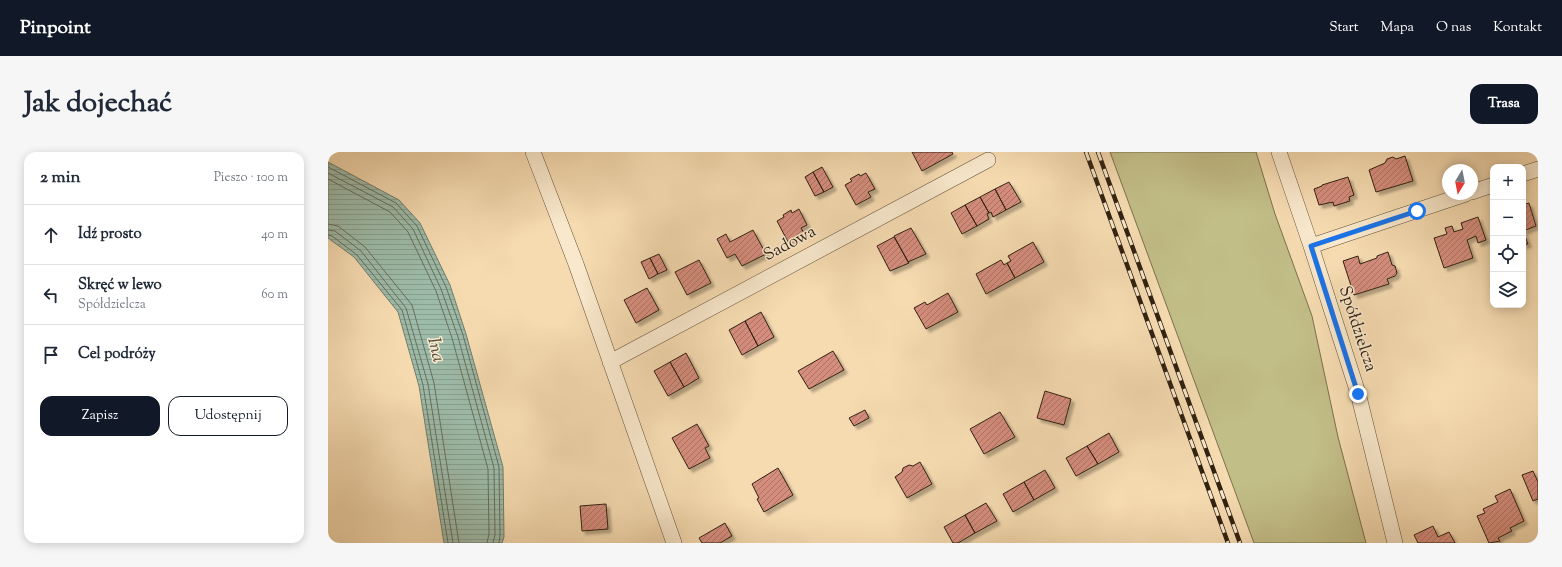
<!DOCTYPE html>
<html lang="pl">
<meta charset="utf-8">
<style>
:root{--surface:#fff;--page:#f6f6f7;--text:#1f2937;--muted:#747a83;--line:#e0e1e3;--accent:#111827}
body{margin:0;font-family:"Sorts Mill Goudy",serif;background:var(--page);color:var(--text)}
.controls{position:absolute;right:12px;top:12px;display:grid;overflow:hidden;border-radius:8px;box-shadow:0 2px 10px #0003}
.controls button{width:36px;height:36px;display:grid;place-items:center;padding:0;border:0;border-bottom:1px solid var(--line);background:var(--surface);color:var(--text);font:20px sans-serif}
.compass{position:absolute;left:1114px;top:12px;width:36px;height:36px;border-radius:50%;background:var(--surface);box-shadow:0 2px 10px #0003;rotate:190deg}
.stop{position:absolute;width:12px;height:12px;margin:-9px;border:3px solid #1a73e8;border-radius:50%;background:#fff}
.stop.end{background:#1a73e8;border-color:#fff;box-shadow:0 1px 4px #0008}
.list{margin:0;padding:0;list-style:none}
h2{display:flex;justify-content:space-between;align-items:center;height:52px;margin:0;padding:0 16px;font-size:17px}
h2 small{font-size:13px;font-weight:400;color:var(--muted)}
.list li{display:grid;grid-template-columns:26px 1fr auto;gap:12px;align-items:center;box-sizing:border-box;height:60px;padding:0 16px;border-top:1px solid var(--line)}
.list b{display:block;font-size:15px;white-space:nowrap}
.list p{margin:0;font-size:13px;white-space:nowrap;color:var(--muted)}
.list em{font-size:13px;font-style:normal;color:var(--muted)}
.actions{display:flex;gap:8px;padding:12px 16px}
.actions a{flex:1;padding:9px 0;border:1px solid var(--accent);border-radius:12px;text-align:center;font-size:14px;color:var(--accent)}
.actions .main{background:var(--accent);color:#fff}
.icon{flex:none;width:22px;height:22px;fill:none;stroke:currentColor;stroke-width:2;stroke-linecap:round;stroke-linejoin:round}
.map{position:relative;flex:none;width:1210px;height:391px;overflow:hidden;border-radius:12px}
header{display:flex;align-items:center;gap:24px;box-sizing:border-box;height:56px;padding:0 20px;background:var(--accent);color:#fff}
header strong{font-size:19px}
nav{display:flex;gap:22px;margin-inline-start:auto;font-size:14px}
.intro{display:flex;align-items:center;justify-content:space-between;box-sizing:border-box;height:96px;padding:0 24px}
h1{margin:0;font-size:28px}
.button{padding:10px 18px;border-radius:12px;background:var(--accent);color:#fff;font-size:14px;font-weight:700}
main{display:flex;gap:24px;padding:0 24px}
aside{flex:1;background:var(--surface);border-radius:12px;box-shadow:0 2px 10px #0003}
.map>svg:first-child{display:block}
.green{fill:#c2be88;stroke:#7a704c}
.water{fill:url(#water-rules);stroke:#727d6c}
.lines{fill:none;stroke-linecap:round;stroke-linejoin:round}
.shore{stroke:#676e5d;stroke-width:1}
.building{fill:url(#building-hatch);stroke:#312111;filter:url(#shadow)}
.minor-casing{stroke:#625039;stroke-width:16}
.minor{stroke:#f9e8cc;stroke-width:15}
.rail-casing{stroke:#312111;stroke-width:4.5}
.rail{stroke:#f9e8cc;stroke-width:3;stroke-dasharray:9;stroke-linecap:butt}
.route{stroke:#1a73e8;stroke-width:5}
.labels{text-anchor:middle;dominant-baseline:central;stroke-width:3;stroke-linejoin:round;paint-order:stroke}
.street-label{font-size:17px;fill:#312111;stroke:#f9e8cc}
.water-label{font-size:18px;font-style:italic;fill:#514f3f;stroke:#f9e8cc}
</style>
<header>
<strong>Pinpoint</strong>
<nav><a>Start</a><a>Mapa</a><a>O nas</a><a>Kontakt</a></nav>
</header>
<div class="intro"><h1>Jak dojechać</h1><a class="button">Trasa</a></div>
<main>
<aside>
<h2>2 min<small>Pieszo · 100 m</small></h2>
<ul class="list">
<li><svg class="icon" aria-label="ahead" viewBox="0 0 24 24"><path d="M12 20V5M6 11l6-6 6 6"/></svg><div><b>Idź prosto</b></div><em>40 m</em></li>
<li><svg class="icon" aria-label="left" viewBox="0 0 24 24"><path d="M17 20v-9H6M10 6l-5 5 5 5"/></svg><div><b>Skręć w lewo</b><p>Spółdzielcza</p></div><em>60 m</em></li>
<li><svg class="icon" aria-label="arrive" viewBox="0 0 24 24"><path d="M6 21V4h12l-3 4 3 4H6"/></svg><div><b>Cel podróży</b></div></li>
</ul>
<div class="actions"><a class="main">Zapisz</a><a>Udostępnij</a></div>
</aside>
<div class="map">
<svg width="1210" height="391" viewBox="0 0 1210 391">
<defs>
<pattern id="water-rules" width="6" height="5" patternUnits="userSpaceOnUse"><rect width="6" height="5" fill="#9dbba9"/><path d="M0 2.5h6" fill="none" stroke="#88a090"/></pattern>
<pattern id="building-hatch" width="6" height="6" patternUnits="userSpaceOnUse"><rect width="6" height="6" fill="#d58d7d"/><path d="M-1 1l2-2M0 6l6-6M5 7l2-2" fill="none" stroke="#ad7365"/></pattern>
<filter id="shadow"><feDropShadow dx="3.5" dy="3.5" stdDeviation="1" flood-color="#0004"/></filter>
</defs>
<rect width="100%" height="100%" fill="#f6dbb1"/>
<filter id="stains"><feTurbulence type="fractalNoise" baseFrequency=".005" numOctaves="4"/><feColorMatrix values="0 0 0 0 .2 0 0 0 0 .09 0 0 0 0 .02 0 0 0 .5 -.17"/></filter>
<radialGradient id="worn" r=".72"><stop offset=".6" stop-color="#630" stop-opacity="0"/><stop offset="1" stop-color="#630" stop-opacity=".3"/></radialGradient>
<path class="green" d="M782,0H928L947,62L984,164L1010,285L1038,391H926Z"/>
<path class="water" d="M0,10L71,48L92,71L122,133L138,182L175,315L176,385L174,391H116L91,234L70,160L26,105L0,86Z"/>
<g class="lines">
<path class="shore" d="M0,15L68,51L89,74L118,135L135,183L171,315L172,384L171,391
M0,21L65,55L85,77L113,137L130,185L166,316L167,383L165,391
M0,27L62,60L80,80L108,139L124,186L160,317L161,382L159,391
M0,72L10,74L37,95L84,153L106,231L131,391
M0,78L7,79L33,99L78,156L100,232L125,391
M0,83L4,84L29,103L74,158L95,233L120,391"/>
</g>
<path class="building" d="M584,0H624L625,2L594,19Z
M1077,4L1085,29L1048,40L1041,18L1057,11L1059,7L1065,5L1068,7Z
M494,15L505,35L496,40L485,20Z
M485,20L496,40L487,44L477,25Z
M538,21L547,37L540,40L543,45L528,53L517,33L524,29L522,27L531,22L532,24Z
M1020,25L1026,43L1021,45L1022,49L1006,54L1005,50L991,53L986,37L994,34V33Z
M681,30L693,50L678,58L667,37Z
M667,37L678,58L665,65L663,60L661,61L652,45Z
M652,45L661,61L659,62L661,67L649,74L637,53Z
M1201,51L1208,74L1195,79L1200,92L1195,93V53Z
M637,53L649,74L634,82L623,61Z
M471,57L479,73L473,76L476,81L460,90L449,69L456,65L455,63L463,58L464,61Z
M1150,65L1158,88L1150,91L1148,84L1139,88L1145,106L1116,116L1106,86L1119,82L1117,76L1124,74L1126,80L1135,77L1133,71Z
M583,76L598,102L580,110L566,84Z
M425,78L438,102L414,114L407,102L399,106L389,87L398,82L402,90Z
M566,85L581,111L562,119L549,94Z
M705,90L716,110L687,126L679,111L683,109L680,104Z
M1060,100L1064,113L1067,114L1069,121L1067,124L1059,127L1061,132L1026,143L1015,109L1030,104L1032,112L1049,106V104Z
M331,102L339,118L330,122L322,106Z
M322,106L330,122L321,127L313,110Z
M371,108L383,131L359,143L347,120Z
M673,108L676,113L679,111L687,126L658,142L648,122Z
M319,136L331,158L308,171L296,148Z
M620,141L630,160L598,177L586,156L597,150L599,153Z
M433,160L446,185L430,194L417,169Z
M417,169L430,194L414,203L401,178Z
M505,199L516,218L481,237L470,219Z
M358,201L371,226L356,235L342,210Z
M342,210L356,235L340,244L326,219Z
M717,239L743,247L736,273L709,266Z
M537,258L541,266L526,274L521,266Z
M672,260L687,285L656,302L642,277Z
M369,272L381,294L377,296L382,306L361,317L344,286Z
M781,281L791,300L770,312L759,294Z
M759,294L770,312L748,324L738,306Z
M592,310L604,332L579,346L567,325L574,320L575,316L581,313L585,314Z
M450,316L465,343L436,360L429,347L431,346L424,332Z
M717,318L727,336L706,348L696,330Z
M1205,319L1210,330V347L1205,349L1194,323Z
M696,330L706,348L685,360L675,342Z
M1182,337L1196,369L1182,376L1184,379L1170,386L1172,389L1161,391L1149,364L1157,361L1155,357L1170,350L1167,344Z
M658,351L669,369L647,381L637,363Z
M278,352L280,377L254,379L252,354Z
M637,363L647,381L630,391H625L616,375Z
M397,371L404,384L392,391H374L371,386Z
M1105,374L1110,385L1121,380L1127,391H1090L1086,383Z"/>
<g class="lines">
<g class="minor-casing">
<path id="minor" d="M205,0L248,112L346,391
M951,0L983,94L1030,241L1067,391
M1195,22L1210,17
M1144,40L1165,33
M983,94L1138,42
M282,210L660,8"/>
</g>
<use href="#minor" class="minor"/>
<g class="rail-casing">
<path id="rail" d="M758,0L900,391
M770,0L912,391"/>
</g>
<use href="#rail" class="rail"/>
</g>
<g class="lines">
<path class="route" d="M1030,242L983,94L1089,59"/>
</g>
<g class="labels">
<g class="street-label">
<text transform="translate(462 92) rotate(-28)">Sadowa</text>
<text transform="translate(1029 177) rotate(72)">Spółdzielcza</text>
</g>
<g class="water-label">
<text transform="translate(107 198) rotate(77)">Ina</text>
</g>
</g>
<rect width="100%" height="100%" filter="url(#stains)"/>
<rect width="100%" height="100%" fill="url(#worn)"/>
</svg>
<div class="controls">
<button>+</button>
<button>−</button>
<button><svg class="icon" aria-label="locate" viewBox="0 0 24 24"><circle cx="12" cy="12" r="6"/><path d="M12 2v4M12 18v4M2 12h4M18 12h4"/></svg></button>
<button><svg class="icon" aria-label="layers" viewBox="0 0 24 24"><path d="M12 4l9 5-9 5-9-5zM3 14l9 5 9-5"/></svg></button>
</div>
<svg class="compass" viewBox="-18 -18 36 36"><path d="M0-13l5 13h-10z" fill="#e53935"/><path d="M0 13l5-13h-10z" fill="#747a83"/></svg>
<div class="stop" style="left:1089px;top:59px"></div>
<div class="stop end" style="left:1030px;top:242px"></div>
</div>
</main>
